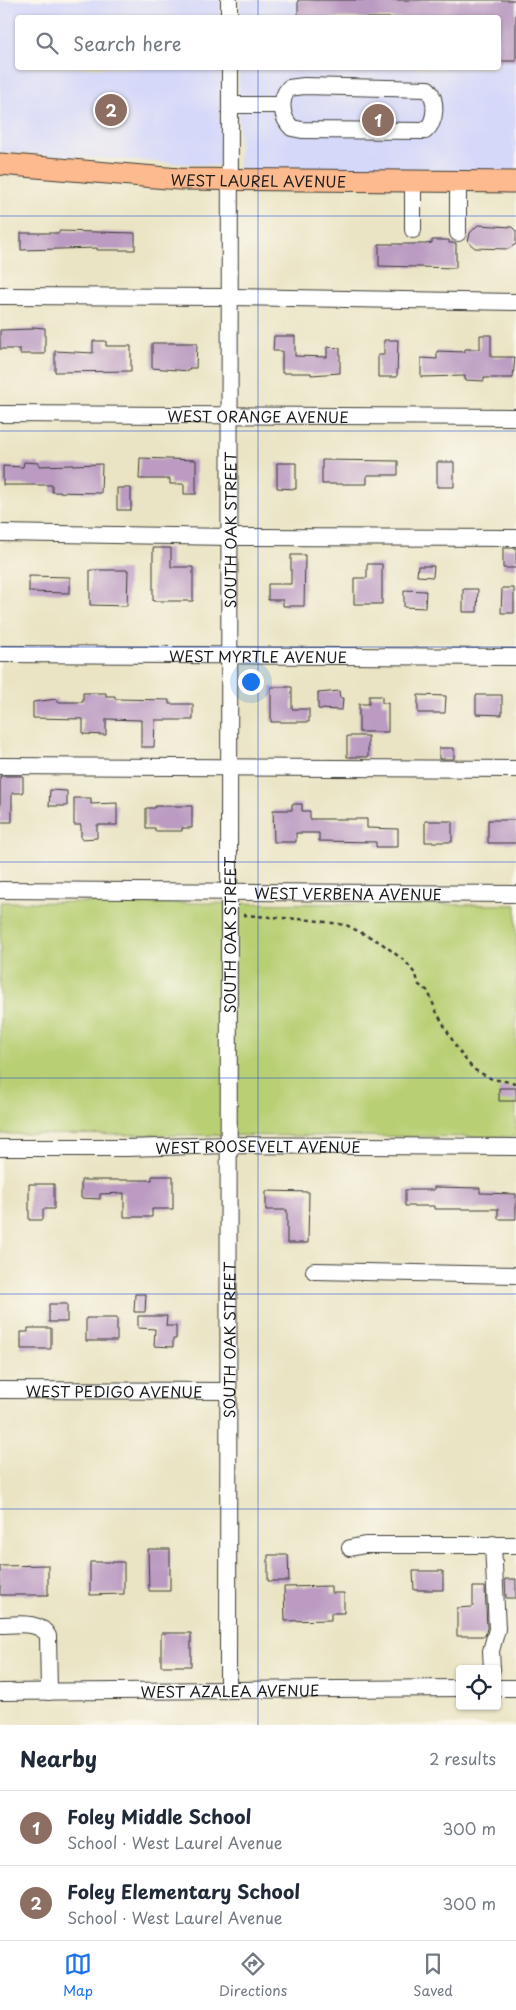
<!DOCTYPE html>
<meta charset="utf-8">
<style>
:root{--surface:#fff;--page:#f6f6f7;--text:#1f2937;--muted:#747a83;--line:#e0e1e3;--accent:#1a73e8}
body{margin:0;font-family:"Playpen Sans",sans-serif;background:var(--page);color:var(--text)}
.controls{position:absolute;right:15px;bottom:15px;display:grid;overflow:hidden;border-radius:5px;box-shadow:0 1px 4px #0004}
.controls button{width:45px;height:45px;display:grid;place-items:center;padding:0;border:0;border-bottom:1px solid var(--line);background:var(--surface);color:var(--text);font:25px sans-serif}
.you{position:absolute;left:250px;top:681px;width:18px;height:18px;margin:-12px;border:4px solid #fff;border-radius:50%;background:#1a73e8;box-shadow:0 0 0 8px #1a73e833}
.badge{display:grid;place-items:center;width:32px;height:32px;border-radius:50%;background:var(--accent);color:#fff;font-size:16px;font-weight:700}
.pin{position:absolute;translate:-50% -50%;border:2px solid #fff;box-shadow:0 1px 5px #0006}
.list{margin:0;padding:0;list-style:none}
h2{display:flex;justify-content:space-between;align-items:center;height:65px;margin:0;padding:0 20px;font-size:21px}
h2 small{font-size:16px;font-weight:400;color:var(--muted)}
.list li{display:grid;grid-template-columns:32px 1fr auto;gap:15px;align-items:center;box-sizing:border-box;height:75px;padding:0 20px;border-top:1px solid var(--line)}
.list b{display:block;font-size:19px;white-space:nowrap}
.list p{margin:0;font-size:16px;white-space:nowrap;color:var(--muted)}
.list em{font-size:16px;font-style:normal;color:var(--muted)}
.icon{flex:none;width:28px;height:28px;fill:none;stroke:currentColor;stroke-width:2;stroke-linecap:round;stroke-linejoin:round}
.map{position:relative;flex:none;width:516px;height:1725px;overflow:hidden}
.search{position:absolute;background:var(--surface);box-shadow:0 1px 4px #0004;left:15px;right:15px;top:15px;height:55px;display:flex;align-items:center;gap:12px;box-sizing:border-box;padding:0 18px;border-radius:5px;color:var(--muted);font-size:19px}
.sheet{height:215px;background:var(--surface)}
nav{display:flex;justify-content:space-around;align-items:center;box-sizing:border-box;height:70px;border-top:1px solid var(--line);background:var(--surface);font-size:14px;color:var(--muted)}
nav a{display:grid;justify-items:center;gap:2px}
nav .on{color:var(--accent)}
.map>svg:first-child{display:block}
.built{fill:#d5d8f9}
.green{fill:#b8cf73;stroke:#6a7648}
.building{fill:#bb9bc2}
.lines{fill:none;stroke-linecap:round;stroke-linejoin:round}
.minor-casing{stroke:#3b3a35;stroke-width:18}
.major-casing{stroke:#3b3a35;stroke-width:23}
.path{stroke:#3b3a35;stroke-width:2.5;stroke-dasharray:4 4;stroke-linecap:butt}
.minor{stroke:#fff;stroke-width:16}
.major{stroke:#fcba8e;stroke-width:21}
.grid{fill:none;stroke:#1d4ed8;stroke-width:1;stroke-opacity:0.55}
.labels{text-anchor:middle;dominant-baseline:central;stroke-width:5;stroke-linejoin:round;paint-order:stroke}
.street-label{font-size:15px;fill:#1c1c1c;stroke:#fbf7ec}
</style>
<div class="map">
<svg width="516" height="1725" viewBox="0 0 516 1725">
<rect width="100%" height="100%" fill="#fbf7ec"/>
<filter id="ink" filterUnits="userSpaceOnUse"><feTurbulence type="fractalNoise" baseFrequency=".02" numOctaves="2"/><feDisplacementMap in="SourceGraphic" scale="10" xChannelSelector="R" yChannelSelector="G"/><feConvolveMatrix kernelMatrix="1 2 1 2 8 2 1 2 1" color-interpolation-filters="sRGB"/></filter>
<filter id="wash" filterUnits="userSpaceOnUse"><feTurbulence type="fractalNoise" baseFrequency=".0096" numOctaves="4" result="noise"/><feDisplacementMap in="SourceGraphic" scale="20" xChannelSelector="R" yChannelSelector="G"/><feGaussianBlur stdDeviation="1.12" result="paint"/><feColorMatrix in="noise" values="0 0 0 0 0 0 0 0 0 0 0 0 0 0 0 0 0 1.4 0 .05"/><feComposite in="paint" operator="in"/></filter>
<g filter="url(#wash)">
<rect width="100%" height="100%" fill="#eae4c4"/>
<path class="built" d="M0,0H221V17L18,18V68H221L222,166L0,152Z
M240,0H516V173L239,172V68H498V18L240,17Z"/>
<path class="green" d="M0,902L516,905V1137L0,1134Z"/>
<g id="blocks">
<path class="building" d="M298,0H516V61H498V18H298Z
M478,225L512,227L516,231V244L508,249L475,248L468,242L470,233Z
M59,231L135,233V250H97V248L21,250V233H59Z
M432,240H449V243H456V268L379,266V244H425L432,243Z
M33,327L45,328V354H20V349H0V330L33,329Z
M480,335H491V357H515L513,378H484V381L465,380V376L421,377V358L437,359V351L465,352V349H480Z
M274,336H295V356L327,357V347L340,348V373L311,375V373H282V351H273Z
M384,340H398L397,377H378V355H384Z
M93,341H106V346H131V371L55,372V351L93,353Z
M152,343H197L196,368H189V371L152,368Z
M140,458L196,460V494H184V484H170V479H139Z
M322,460L398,461V475H367V484H322Z
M24,462L39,463V466L102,464L101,493L52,492V485H3V466L23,467Z
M437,462H454V487H437Z
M277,463H296V489L277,488Z
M117,488H131V510H117Z
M153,548H171V567H193V601H153Z
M503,548H516V568H503Z
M291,555H305L304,606H283V600H268V584H291Z
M367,564H382V604H354V578H367Z
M418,566H434L433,577L417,576Z
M90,570H128L127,606L90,605Z
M29,576L70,577V593L29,592Z
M502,588H514V613H501Z
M463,589H478L477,612H463Z
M404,590L426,591L425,608L404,607Z
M271,687H292V709H309V722H271Z
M339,691L340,698H343L342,710L318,709V693Z
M83,693H106V696H115V699L169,700V704H193V720H155L154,747H141V720L106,719V735L83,734V719L33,718V702L57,699V702H83Z
M418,695L446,696L445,713H418Z
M476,695H502V715L476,714Z
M369,696H382V703H388V732H359V704H369Z
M347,736H368V757H347Z
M439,748H454V759H439Z
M0,776H23V793H12V822H0Z
M50,790L67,791V806H49Z
M74,798H91V804L117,803V825H97V838L81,839V825H74Z
M292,804H302V811H310V819H367V828L398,829V847H376V842L319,841V833H296V842H274L273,810H292Z
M155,806H192V828H182V831H155V828H146V808H155Z
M488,820H516V843H488Z
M425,821H452V842H425Z
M499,1088H516V1101H499Z
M152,1176H173V1209H152V1217H124V1193L100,1194V1199L81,1198V1180H152Z
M29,1184H54V1209H43V1220H29Z
M434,1187L480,1188V1193L516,1194V1219H498V1209H434V1206H405V1190H434Z
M266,1191L309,1192L308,1243H287V1210H266Z
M135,1294H146L145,1312H134Z
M49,1304H67V1322H49Z
M138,1316H167L166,1326H176V1339H173V1347L154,1346L155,1329L138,1328Z
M86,1318H117V1341H86Z
M28,1328H51V1349H21V1332H28Z
M148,1549H170V1591H149Z
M268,1555H288L289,1581H268Z
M90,1562H124V1594L90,1595Z
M48,1565V1595H0V1566Z
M413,1571H443V1590H414Z
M505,1579H516V1598H506Z
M331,1586V1593H344V1613H331V1620L285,1621L284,1587Z
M473,1587H485L487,1628L485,1636H457V1608L473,1607Z
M161,1633H191V1666H161Z"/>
</g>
</g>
<g filter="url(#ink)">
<use href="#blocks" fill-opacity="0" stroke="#3b3a35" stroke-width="1"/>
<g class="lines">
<g class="minor-casing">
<g id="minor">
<path d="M229,0V18"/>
<path d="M304,86L428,89C437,100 437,121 425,131L302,130L292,128C281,118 279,99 289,88Z"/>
<path d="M230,105H282"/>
<path d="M413,181V230"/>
<path d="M458,233V182"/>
<path d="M0,296L230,297L516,302"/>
<path id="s1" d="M0,414L516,417"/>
<path d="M0,533L229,537L516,538"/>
<path id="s2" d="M0,654L516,657"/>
<path d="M0,766L516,769"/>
<path id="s3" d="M0,890L516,894"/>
<path id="s4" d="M0,1148H126L229,1145L516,1147"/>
<path d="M314,1271L516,1275"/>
<path id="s5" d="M0,1390L228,1391"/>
<path d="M350,1548L365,1545H516"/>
<path d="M0,1625C15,1625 40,1620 48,1636L49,1692"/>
<path d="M492,1669L491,1651L497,1629L493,1544"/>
<path d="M497,1688H516"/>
<path id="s6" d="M228,1690L230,68"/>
<path id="s7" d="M0,1692L460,1688"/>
</g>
</g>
<g class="major-casing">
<g id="major">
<path id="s8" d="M0,164L179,179L516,182"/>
</g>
</g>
<path class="path" d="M243,915L312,920L346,925L380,942L406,962L416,975L419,985L428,991L436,1011L458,1050L473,1069L492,1079L516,1083"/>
<use href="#minor" class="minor"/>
<use href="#major" class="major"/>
</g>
</g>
<path class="grid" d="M258,0V18M258,68V1725M0,216H516M0,431H516M0,647H516M0,862H516M0,1078H516M0,1294H516M0,1509H516"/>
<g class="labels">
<g class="street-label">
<text stroke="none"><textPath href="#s8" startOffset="259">WEST LAUREL AVENUE</textPath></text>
<text stroke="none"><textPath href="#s1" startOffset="258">WEST ORANGE AVENUE</textPath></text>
<text stroke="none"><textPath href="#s6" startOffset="1160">SOUTH OAK STREET</textPath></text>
<text stroke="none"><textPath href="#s2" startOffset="258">WEST MYRTLE AVENUE</textPath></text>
<text stroke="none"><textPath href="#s3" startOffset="348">WEST VERBENA AVENUE</textPath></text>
<text stroke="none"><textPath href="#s6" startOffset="755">SOUTH OAK STREET</textPath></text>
<text stroke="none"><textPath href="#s4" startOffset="258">WEST ROOSEVELT AVENUE</textPath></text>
<text stroke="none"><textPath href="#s6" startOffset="350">SOUTH OAK STREET</textPath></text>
<text stroke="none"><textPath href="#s5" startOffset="114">WEST PEDIGO AVENUE</textPath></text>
<text stroke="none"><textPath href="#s7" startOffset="230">WEST AZALEA AVENUE</textPath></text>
</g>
</g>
</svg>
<div class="controls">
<button><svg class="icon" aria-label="locate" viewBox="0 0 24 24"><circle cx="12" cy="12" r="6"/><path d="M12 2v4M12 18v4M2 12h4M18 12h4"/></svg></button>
</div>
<div class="you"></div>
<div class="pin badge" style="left:378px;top:120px;background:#8d6e63">1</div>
<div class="pin badge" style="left:111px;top:110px;background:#8d6e63">2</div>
<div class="search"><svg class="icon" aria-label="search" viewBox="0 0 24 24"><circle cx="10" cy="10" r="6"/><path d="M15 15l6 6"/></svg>Search here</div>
</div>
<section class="sheet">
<h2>Nearby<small>2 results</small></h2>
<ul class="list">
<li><span class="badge" style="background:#8d6e63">1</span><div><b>Foley Middle School</b><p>School · West Laurel Avenue</p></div><em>300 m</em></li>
<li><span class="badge" style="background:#8d6e63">2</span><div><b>Foley Elementary School</b><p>School · West Laurel Avenue</p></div><em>300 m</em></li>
</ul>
</section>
<nav>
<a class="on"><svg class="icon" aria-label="map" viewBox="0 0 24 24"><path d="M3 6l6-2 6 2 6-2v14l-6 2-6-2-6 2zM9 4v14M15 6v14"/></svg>Map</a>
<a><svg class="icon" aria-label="directions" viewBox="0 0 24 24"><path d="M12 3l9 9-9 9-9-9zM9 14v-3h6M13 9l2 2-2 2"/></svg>Directions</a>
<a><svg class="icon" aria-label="saved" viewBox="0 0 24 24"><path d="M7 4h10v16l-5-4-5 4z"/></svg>Saved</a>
</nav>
